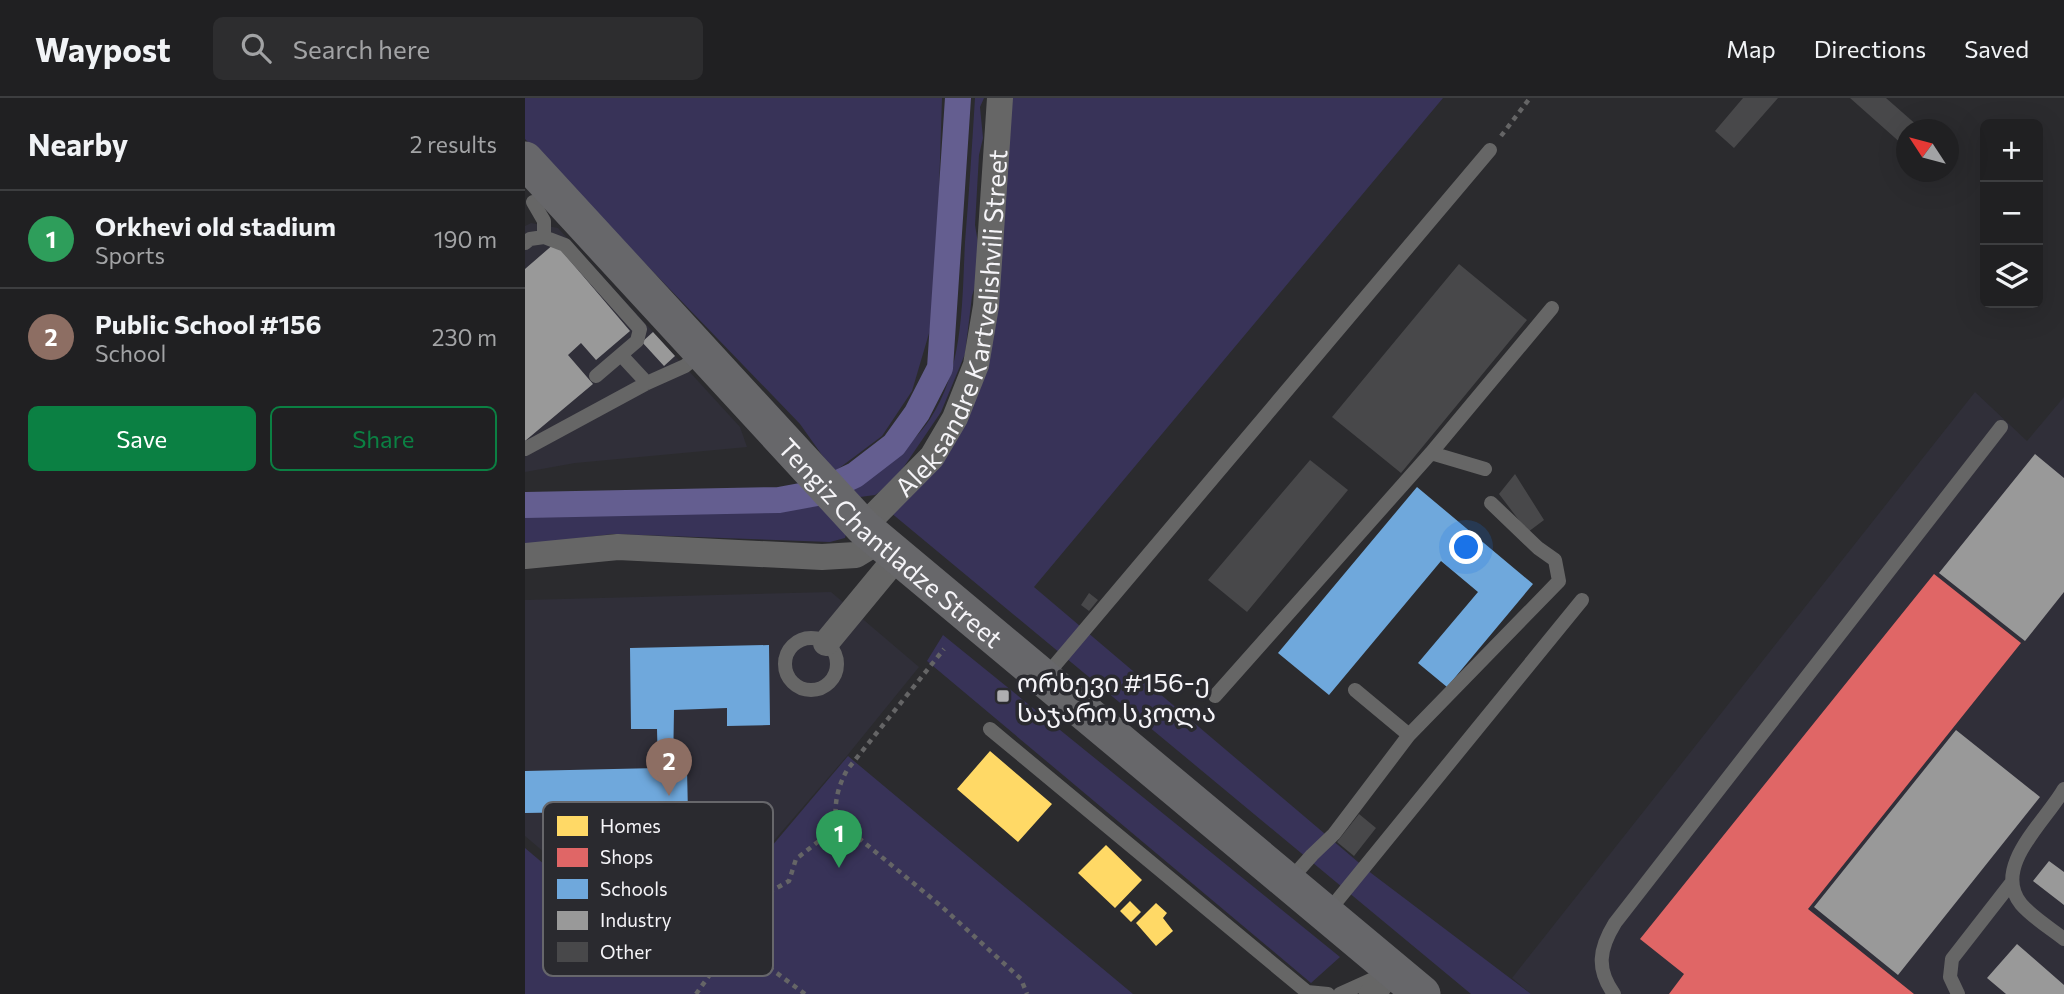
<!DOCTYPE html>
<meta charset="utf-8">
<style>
:root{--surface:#202022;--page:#2d2d2f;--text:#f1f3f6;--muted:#a2a3a5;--line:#3d3e40;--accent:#0b8043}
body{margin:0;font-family:Commissioner,"Noto Sans Georgian",sans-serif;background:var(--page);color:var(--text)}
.controls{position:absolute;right:21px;top:21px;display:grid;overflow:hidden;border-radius:10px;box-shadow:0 7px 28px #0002}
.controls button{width:63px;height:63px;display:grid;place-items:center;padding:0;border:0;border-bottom:2px solid var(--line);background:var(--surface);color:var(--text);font:35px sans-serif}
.compass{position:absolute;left:1371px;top:21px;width:63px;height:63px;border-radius:50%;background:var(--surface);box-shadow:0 7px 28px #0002;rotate:306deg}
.you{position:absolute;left:942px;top:450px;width:24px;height:24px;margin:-18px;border:5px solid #fff;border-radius:50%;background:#1a73e8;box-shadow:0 0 0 10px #1a73e833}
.badge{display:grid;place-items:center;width:46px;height:46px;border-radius:50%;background:var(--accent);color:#fff;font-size:23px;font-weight:700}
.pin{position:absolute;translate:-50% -58px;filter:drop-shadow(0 2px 4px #0008)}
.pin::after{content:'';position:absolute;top:37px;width:24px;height:21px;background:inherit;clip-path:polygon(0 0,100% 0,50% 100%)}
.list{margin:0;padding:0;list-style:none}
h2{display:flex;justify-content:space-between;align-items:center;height:91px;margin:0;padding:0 28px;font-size:30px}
h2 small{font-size:23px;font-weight:400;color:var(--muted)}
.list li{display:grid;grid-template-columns:46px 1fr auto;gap:21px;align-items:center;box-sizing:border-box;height:98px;padding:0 28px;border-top:2px solid var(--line)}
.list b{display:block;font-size:26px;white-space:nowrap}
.list p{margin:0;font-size:23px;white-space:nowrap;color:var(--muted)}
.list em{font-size:23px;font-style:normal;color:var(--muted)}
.actions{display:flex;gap:14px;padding:21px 28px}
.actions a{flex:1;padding:16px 0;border:2px solid var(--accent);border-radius:10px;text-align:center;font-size:24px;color:var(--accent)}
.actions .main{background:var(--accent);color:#fff}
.icon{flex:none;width:38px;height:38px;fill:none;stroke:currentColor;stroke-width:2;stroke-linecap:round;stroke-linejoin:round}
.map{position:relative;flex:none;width:1539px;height:896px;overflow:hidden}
header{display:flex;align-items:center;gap:42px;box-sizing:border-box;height:98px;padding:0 35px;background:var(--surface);border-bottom:2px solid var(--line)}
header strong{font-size:33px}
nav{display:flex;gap:38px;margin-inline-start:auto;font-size:24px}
.search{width:490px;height:63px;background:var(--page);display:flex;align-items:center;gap:18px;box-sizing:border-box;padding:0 24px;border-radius:10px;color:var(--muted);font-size:26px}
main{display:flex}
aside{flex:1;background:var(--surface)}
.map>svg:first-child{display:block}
.built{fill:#302f39}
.green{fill:#383358}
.homes{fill:#ffd966}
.shops{fill:#e06666}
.schools{fill:#6fa8dc}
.industry{fill:#999}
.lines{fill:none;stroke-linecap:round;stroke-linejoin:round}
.canal{stroke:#645e90;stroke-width:26}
.building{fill:#48484a}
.path{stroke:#656566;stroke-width:4.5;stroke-dasharray:5 5;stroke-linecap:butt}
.lane{stroke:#666;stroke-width:14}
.street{stroke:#666;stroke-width:26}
.secondary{stroke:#67676a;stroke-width:37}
.poi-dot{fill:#aeaeb1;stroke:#2a2a2f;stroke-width:2.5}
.labels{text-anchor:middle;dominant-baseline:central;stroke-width:7;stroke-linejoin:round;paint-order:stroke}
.street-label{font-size:26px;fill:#f5f4f8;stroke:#2a2a2f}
.poi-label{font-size:26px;fill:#f5f4f8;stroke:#2a2a2f;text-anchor:start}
.key{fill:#2a2a2f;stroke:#67676b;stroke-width:2}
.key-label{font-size:19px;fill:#f5f4f8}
</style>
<header>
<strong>Waypost</strong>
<div class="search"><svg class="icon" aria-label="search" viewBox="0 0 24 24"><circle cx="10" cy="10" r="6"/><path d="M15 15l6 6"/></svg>Search here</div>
<nav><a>Map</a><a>Directions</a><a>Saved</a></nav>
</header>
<main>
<aside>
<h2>Nearby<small>2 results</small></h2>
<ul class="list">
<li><span class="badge" style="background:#2e9e5b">1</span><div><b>Orkhevi old stadium</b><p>Sports</p></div><em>190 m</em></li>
<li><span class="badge" style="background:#8d6e63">2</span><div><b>Public School #156</b><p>School</p></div><em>230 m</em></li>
</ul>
<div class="actions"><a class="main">Save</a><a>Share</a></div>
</aside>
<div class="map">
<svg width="1539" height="896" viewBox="0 0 1539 896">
<rect width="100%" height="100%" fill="#2b2b2e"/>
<path class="built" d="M6,125L33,130L215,329L222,349L50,365L0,374V128Z
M1450,294L1502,343L1539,299V896H1006L987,880Z
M306,494L394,569L321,659L146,862L0,738V502Z"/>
<path class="green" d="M0,0H417L410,215L387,293L357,338L309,374L275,326L0,41Z
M450,0H459L455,9L458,40L454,57L450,127L454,151L452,182L447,198L440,256L416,314L378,370L359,391L350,397L335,399L326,391C355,370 385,351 405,321C439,270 437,203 440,144C444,96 447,48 450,0Z
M486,0H918L509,489L846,775L1006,896H946L365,414L434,337Z
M297,407L323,429L320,440L305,444L88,436L0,447V418L251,414Z
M418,537L815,859L786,885L402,563Z
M323,658L608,896H0V750L143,871Z"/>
<path class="homes" d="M465,653L527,706L493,744L432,691Z
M581,747L617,782L590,810L553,775Z
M605,803L616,814L606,824L595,813Z
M631,805L642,815L638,820L648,833L631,848L611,825Z"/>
<path class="shops" d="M1409,476L1496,545L1283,811L1389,896H1144L1159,876L1115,841Z"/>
<path class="schools" d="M892,389L1008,486L922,589L893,565L953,494L916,463L804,597L753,555Z
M244,547L245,627L202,628V610L149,612L148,671H162L165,805L120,806L118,713L0,715V673L133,670L132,631H106L105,550Z"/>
<path class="industry" d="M30,145L105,233L71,262L56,245L43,257L68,286L0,343V171Z
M128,234L150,258L139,268L117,244Z
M1510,356L1539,380V494L1500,543L1414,475Z
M1431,632L1515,699L1373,877L1289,809Z
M1524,763L1539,774V807L1508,783Z
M1492,846L1539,887V896H1481L1462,880Z"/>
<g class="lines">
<path class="canal" d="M0,407L254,402L292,395L330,377L369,347L392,315L415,270L433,0"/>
</g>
<path class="building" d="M1218,0H1253L1209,50L1190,33Z
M1325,0H1361L1394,29L1392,32H1381V43L1378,47Z
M934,166L1002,222L876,375L807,319Z
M785,362L823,392L722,514L683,482Z
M990,376L1019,422L1003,434L974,396Z
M564,495L573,502L564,513L556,507Z
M834,716L851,730L829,758L812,744Z"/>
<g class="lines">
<path class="path" d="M976,38L1005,0
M311,736C310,710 309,696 322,672L419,551
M171,896L217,832
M280,896L226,856L219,846L217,831L243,795L264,783L271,761L299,739L324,732L416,808L496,881L502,896"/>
<path class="lane" d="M8,104L19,123V139
M0,145L5,141L19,139L40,147L115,231L112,243L71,278
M96,257L122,285
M0,351L122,285L160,268L177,254
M906,355L960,371
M260 566a26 26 0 1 1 52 0a26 26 0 1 1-52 0Z
M519,580L965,52
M830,592L884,637
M690,598L906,355L1027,210
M465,631L782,894L803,896
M1539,691C1521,723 1466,769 1496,806C1507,819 1525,830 1539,841
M764,783L787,757L809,736L884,637L1034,483L1030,462L1013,450L966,405
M802,815L1057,502
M815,896L855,878
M1089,896C1071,871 1074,851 1090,825L1476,329
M1433,896L1425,879L1427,861L1487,784"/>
<g class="street">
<path id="s1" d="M338,429L407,359L430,320L451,267L461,208L475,0"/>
<path d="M0,458L93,449L297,459L331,457L354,443"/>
<path d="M301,545L372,459"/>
<path d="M847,896L868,871"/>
</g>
<path class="secondary" id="s2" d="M0,62L338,429L897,896"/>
</g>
<rect class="poi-dot" x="471" y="591" width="14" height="14" rx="3.5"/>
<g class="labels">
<g class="street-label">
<text stroke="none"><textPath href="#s1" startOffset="234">Aleksandre Kartvelishvili Street</textPath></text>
<text stroke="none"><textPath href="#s2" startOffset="530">Tengiz Chantladze Street</textPath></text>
</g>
<g class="poi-label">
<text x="492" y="583">ორხევი #156-ე<tspan x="492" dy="30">საჯარო სკოლა</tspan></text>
</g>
</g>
<rect x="18" y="704" width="230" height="174" rx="10" class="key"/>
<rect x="32" y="718" width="31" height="20" fill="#ffd966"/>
<rect x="32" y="750" width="31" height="19" fill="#e06666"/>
<rect x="32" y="781" width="31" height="20" fill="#6fa8dc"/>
<rect x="32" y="813" width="31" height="19" fill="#999"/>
<rect x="32" y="844" width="31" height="20" fill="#48484a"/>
<g class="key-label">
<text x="75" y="735">Homes</text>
<text x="75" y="766">Shops</text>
<text x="75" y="798">Schools</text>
<text x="75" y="829">Industry</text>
<text x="75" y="861">Other</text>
</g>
</svg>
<div class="controls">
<button>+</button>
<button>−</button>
<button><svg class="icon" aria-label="layers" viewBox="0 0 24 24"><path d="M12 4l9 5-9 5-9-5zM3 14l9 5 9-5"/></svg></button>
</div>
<svg class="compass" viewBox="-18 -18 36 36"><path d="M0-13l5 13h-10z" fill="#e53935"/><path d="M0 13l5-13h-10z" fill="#a2a3a5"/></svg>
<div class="you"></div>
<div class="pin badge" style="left:314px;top:770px;background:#2e9e5b">1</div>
<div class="pin badge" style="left:144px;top:698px;background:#8d6e63">2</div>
</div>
</main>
